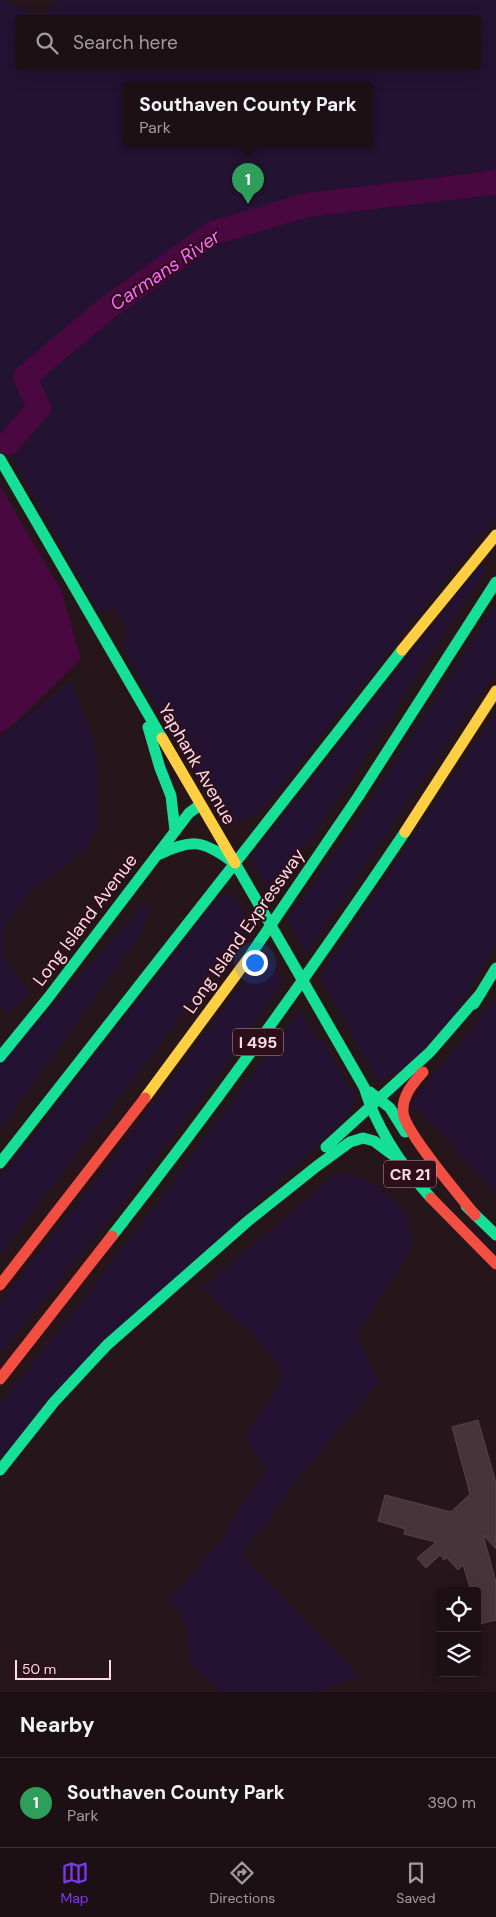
<!DOCTYPE html>
<style>
:root{--surface:#1c1014;--page:#291e22;--text:#f1f3f6;--muted:#a09da0;--line:#3a3034;--accent:#7c3aed}
body{margin:0;font-family:"DM Sans",sans-serif;background:var(--page);color:var(--text)}
.controls{position:absolute;right:15px;bottom:15px;display:grid;overflow:hidden;border-radius:5px;box-shadow:0 5px 20px #0002}
.controls button{width:45px;height:45px;display:grid;place-items:center;padding:0;border:0;border-bottom:1px solid var(--line);background:var(--surface);color:var(--text);font:25px sans-serif}
.scale{position:absolute;left:15px;bottom:12px;width:96px;box-sizing:border-box;padding-left:5px;border:2px solid #ffdae8;border-top:0;font-size:14px;line-height:18px;white-space:nowrap;color:#ffdae8;-webkit-text-stroke:4px #2c0f18;paint-order:stroke}
.you{position:absolute;left:254px;top:962px;width:18px;height:18px;margin:-12px;border:4px solid #fff;border-radius:50%;background:#1a73e8;box-shadow:0 0 0 8px #1a73e833}
.badge{display:grid;place-items:center;width:32px;height:32px;border-radius:50%;background:var(--accent);color:#fff;font-size:16px;font-weight:700}
.pin{position:absolute;translate:-50% -41px;filter:drop-shadow(0 1px 2px #0008)}
.pin::after{content:'';position:absolute;top:26px;width:18px;height:15px;background:inherit;clip-path:polygon(0 0,100% 0,50% 100%)}
.popup{position:absolute;left:123px;top:82px;width:250px;height:65px;box-sizing:border-box;display:grid;place-content:center;border-radius:5px;background:var(--surface);filter:drop-shadow(0 1px 4px #0005);font-size:16px;white-space:nowrap;color:var(--muted)}
.popup b{font-size:19px;color:var(--text)}
.popup::after{content:'';position:absolute;left:50%;top:100%;margin-left:-10px;border:10px solid transparent;border-top-color:var(--surface)}
.list{margin:0;padding:0;list-style:none}
h2{display:flex;justify-content:space-between;align-items:center;height:65px;margin:0;padding:0 20px;font-size:21px}
h2 small{font-size:16px;font-weight:400;color:var(--muted)}
.list li{display:grid;grid-template-columns:32px 1fr auto;gap:15px;align-items:center;box-sizing:border-box;height:90px;padding:0 20px;border-top:1px solid var(--line)}
.list b{display:block;font-size:19px;white-space:nowrap}
.list p{margin:0;font-size:16px;white-space:nowrap;color:var(--muted)}
.list em{font-size:16px;font-style:normal;color:var(--muted)}
.icon{flex:none;width:28px;height:28px;fill:none;stroke:currentColor;stroke-width:2;stroke-linecap:round;stroke-linejoin:round}
.map{position:relative;flex:none;width:496px;height:1692px;overflow:hidden}
.search{position:absolute;background:var(--surface);box-shadow:0 5px 20px #0002;left:15px;right:15px;top:15px;height:55px;display:flex;align-items:center;gap:12px;box-sizing:border-box;padding:0 18px;border-radius:5px;color:var(--muted);font-size:19px}
.sheet{height:155px;background:var(--surface)}
nav{display:flex;justify-content:space-around;align-items:center;box-sizing:border-box;height:70px;border-top:1px solid var(--line);background:var(--surface);font-size:14px;color:var(--muted)}
nav a{display:grid;justify-items:center;gap:2px}
nav .on{color:var(--accent)}
.map>svg:first-child{display:block}
.green{fill:#231232;fill-rule:evenodd}
.water{fill:#49083f}
.lines{fill:none;stroke-linecap:round;stroke-linejoin:round}
.river{stroke:#49083f;stroke-width:24}
.building{fill:#47343a;stroke:#584048}
.fast{stroke:#16e098;stroke-width:11}
.slow{stroke:#ffcf43;stroke-width:11}
.jam{stroke:#f24e42;stroke-width:11}
.labels{text-anchor:middle;dominant-baseline:central;stroke-width:4;stroke-linejoin:round;paint-order:stroke}
.shield{fill:#2c0f18;stroke:#c09daa;stroke-width:1}
.shield-label{font-size:16px;font-weight:bold;fill:#ffdae8}
.street-label{font-size:18px;fill:#ffdae8;stroke:#2c0f18}
.water-label{font-size:19px;font-style:italic;fill:#fb68ff;stroke:#2c0f18}
</style>
<div class="map">
<svg width="496" height="1692" viewBox="0 0 496 1692">
<rect width="100%" height="100%" fill="#26151b"/>
<path class="green" d="M0,0H4L39,17L18,18V68H478V18L41,17L57,0H496V516L258,815L255,813C245,819 238,821 228,815L224,818L208,795L121,645L127,631L113,608L100,613L0,436ZM127,85H369V143H127Z
M480,564L486,569L336,802L272,893L253,863V855Z
M496,604V670L307,953L287,920L349,834Z
M71,681L93,738L97,765L98,822L86,848L66,866L29,892L4,928L5,960L30,993L8,1012L0,1006V737Z
M496,712V944L456,1013L409,1065L384,1080L380,1078L377,1080L320,976Z
M228,893L233,895L250,925L0,1255V1178L220,895Z
M153,904L136,941L0,1129V1064L142,907Z
M266,952L283,982L204,1094L110,1218L0,1354V1302L81,1200Z
M496,999V1192L411,1102Z
M300,1010L317,1040L320,1037L356,1098L353,1101C357,1114 321,1142 311,1151C204,1250 103,1355 0,1458V1405L141,1225Z
M338,1172L361,1178L379,1188L405,1210L413,1247L379,1299L357,1337L380,1382L307,1467L241,1555L359,1675L316,1692H221L191,1665L184,1621L170,1600L224,1536L241,1506L266,1471L245,1436L281,1381L279,1365L257,1339L202,1288Z"/>
<path class="water" d="M0,486L61,590L81,659L16,722L0,734Z"/>
<g class="lines">
<path class="river" d="M8,443L39,408L25,377L106,309L213,233L307,205L492,183L496,181"/>
</g>
<path class="building" d="M478,1420L496,1483V1549L483,1535L496,1582V1620L480,1624L477,1619V1591H471L463,1565L458,1570L447,1558L444,1560L440,1555L426,1568L417,1558L436,1542L404,1534L405,1529L378,1521L385,1495L451,1512L470,1494L452,1427Z"/>
<g class="lines">
<path class="fast" d="M0,459L162,738
M148,727L160,768L171,796L175,831
M160,854C191,839 202,840 230,860
M235,863L364,1087C377,1130 401,1165 431,1198
M247,960L358,797L496,582
M474,1004L496,968
M0,1057L48,998L189,813L200,805
M370,1092L390,1108L405,1132
M326,1147L430,1052L481,993
M0,1163L402,650
M466,1206L496,1235
M112,1236C215,1105 312,970 405,832
M0,1470L54,1402L107,1345L248,1221L317,1166L350,1142L363,1138L374,1141L401,1161"/>
<path class="slow" d="M402,650L496,535
M162,738L235,863
M405,832L496,691
M145,1098L247,960"/>
<path class="jam" d="M423,1072C413,1083 402,1096 403,1112C404,1131 460,1196 475,1215
M431,1198L496,1264
M0,1285L145,1098
M0,1379L112,1236"/>
</g>
<g class="labels">
<g class="shield">
<rect x="233" y="1028.5" width="50" height="27" rx="4"/>
<rect x="384" y="1160.5" width="52" height="27" rx="4"/>
</g>
<g class="shield-label">
<text x="258" y="1042">I 495</text>
<text x="410" y="1174">CR 21</text>
</g>
<g class="street-label">
<text transform="translate(197 764) rotate(60)">Yaphank Avenue</text>
<text transform="translate(85 920) rotate(-53)">Long Island Avenue</text>
<text transform="translate(244 931) rotate(-55)">Long Island Expressway</text>
</g>
<g class="water-label">
<text transform="translate(165 270) rotate(-34)">Carmans River</text>
</g>
</g>
</svg>
<div class="controls">
<button><svg class="icon" aria-label="locate" viewBox="0 0 24 24"><circle cx="12" cy="12" r="6"/><path d="M12 2v4M12 18v4M2 12h4M18 12h4"/></svg></button>
<button><svg class="icon" aria-label="layers" viewBox="0 0 24 24"><path d="M12 4l9 5-9 5-9-5zM3 14l9 5 9-5"/></svg></button>
</div>
<div class="scale">50 m</div>
<div class="you"></div>
<div class="pin badge" style="left:248px;top:204px;background:#2e9e5b">1</div>
<div class="popup"><b>Southaven County Park</b>Park</div>
<div class="search"><svg class="icon" aria-label="search" viewBox="0 0 24 24"><circle cx="10" cy="10" r="6"/><path d="M15 15l6 6"/></svg>Search here</div>
</div>
<section class="sheet">
<h2>Nearby<small></small></h2>
<ul class="list">
<li><span class="badge" style="background:#2e9e5b">1</span><div><b>Southaven County Park</b><p>Park</p></div><em>390 m</em></li>
</ul>
</section>
<nav>
<a class="on"><svg class="icon" aria-label="map" viewBox="0 0 24 24"><path d="M3 6l6-2 6 2 6-2v14l-6 2-6-2-6 2zM9 4v14M15 6v14"/></svg>Map</a>
<a><svg class="icon" aria-label="directions" viewBox="0 0 24 24"><path d="M12 3l9 9-9 9-9-9zM9 14v-3h6M13 9l2 2-2 2"/></svg>Directions</a>
<a><svg class="icon" aria-label="saved" viewBox="0 0 24 24"><path d="M7 4h10v16l-5-4-5 4z"/></svg>Saved</a>
</nav>
